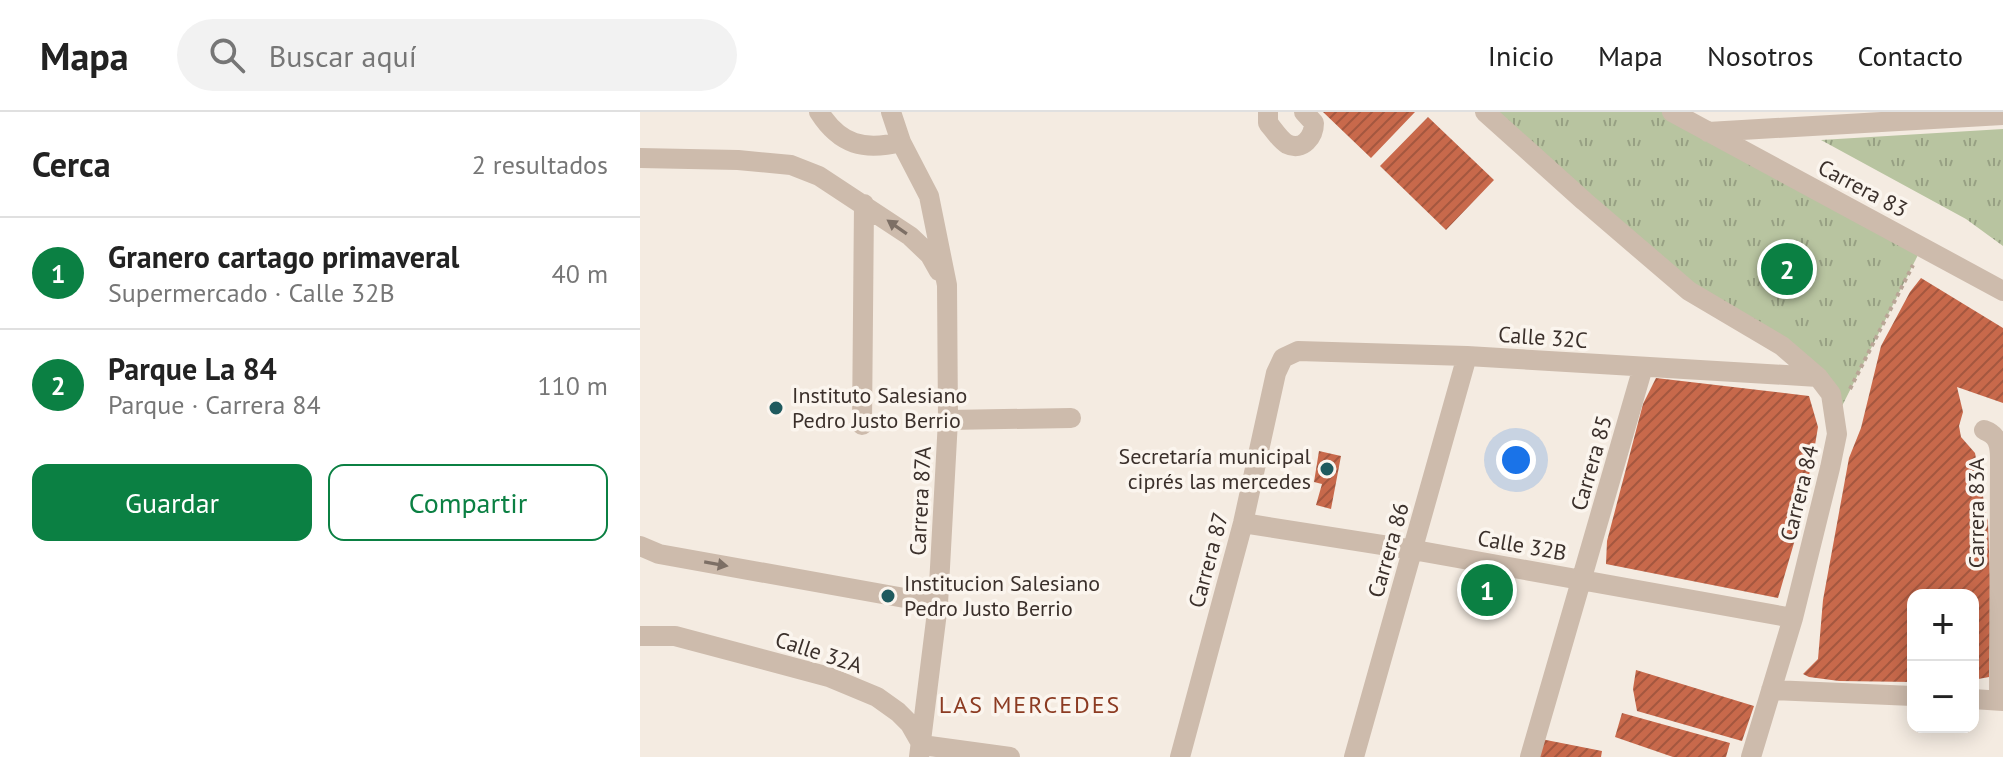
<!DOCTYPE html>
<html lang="es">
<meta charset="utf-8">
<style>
:root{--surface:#fff;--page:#f2f2f2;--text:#222;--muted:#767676;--line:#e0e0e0;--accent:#0b8043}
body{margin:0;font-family:"PT Sans",sans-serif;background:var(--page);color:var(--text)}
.controls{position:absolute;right:24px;bottom:24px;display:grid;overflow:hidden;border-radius:16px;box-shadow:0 4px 20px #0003}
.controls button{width:72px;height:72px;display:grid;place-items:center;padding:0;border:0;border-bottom:2px solid var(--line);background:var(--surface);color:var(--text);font:40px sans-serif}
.you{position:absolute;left:876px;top:348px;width:28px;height:28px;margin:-20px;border:6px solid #fff;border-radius:50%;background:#1a73e8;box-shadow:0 0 0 12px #1a73e833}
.badge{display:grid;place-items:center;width:52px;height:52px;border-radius:50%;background:var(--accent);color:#fff;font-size:26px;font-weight:700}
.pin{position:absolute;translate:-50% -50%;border:4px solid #fff;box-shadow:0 2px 8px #0006}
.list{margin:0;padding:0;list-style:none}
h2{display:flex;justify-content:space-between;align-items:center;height:104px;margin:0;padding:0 32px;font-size:34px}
h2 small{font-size:26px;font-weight:400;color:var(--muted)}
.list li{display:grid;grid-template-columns:52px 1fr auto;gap:24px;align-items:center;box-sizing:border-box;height:112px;padding:0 32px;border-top:2px solid var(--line)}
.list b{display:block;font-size:30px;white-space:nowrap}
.list p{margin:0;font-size:26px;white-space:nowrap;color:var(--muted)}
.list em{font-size:26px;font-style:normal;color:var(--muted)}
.actions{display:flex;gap:16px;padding:24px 32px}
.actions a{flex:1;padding:18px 0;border:2px solid var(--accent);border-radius:16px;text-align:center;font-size:28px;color:var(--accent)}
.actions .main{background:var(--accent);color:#fff}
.icon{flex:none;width:44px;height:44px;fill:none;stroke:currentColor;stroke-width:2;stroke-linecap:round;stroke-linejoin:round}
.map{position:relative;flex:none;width:1363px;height:645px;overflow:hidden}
header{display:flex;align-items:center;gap:48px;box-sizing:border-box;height:112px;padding:0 40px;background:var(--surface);border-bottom:2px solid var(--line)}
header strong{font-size:38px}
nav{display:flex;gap:44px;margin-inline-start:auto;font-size:28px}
.search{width:560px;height:72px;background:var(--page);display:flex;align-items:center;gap:20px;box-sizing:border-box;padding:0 28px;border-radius:44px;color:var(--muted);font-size:30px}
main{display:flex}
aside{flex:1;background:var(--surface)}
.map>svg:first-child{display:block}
.park{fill:url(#park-tufts)}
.building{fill:url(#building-hatch)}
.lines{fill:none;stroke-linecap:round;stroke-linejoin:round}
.path{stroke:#b9a596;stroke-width:4;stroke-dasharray:4 4;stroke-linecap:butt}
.minor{stroke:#cdbbac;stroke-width:20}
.oneway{fill:#7d6f65}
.poi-dot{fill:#1f5a5e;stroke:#fbf5ee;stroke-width:3}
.labels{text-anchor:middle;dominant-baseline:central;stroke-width:7;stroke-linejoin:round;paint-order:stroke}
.street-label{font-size:22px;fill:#3b302b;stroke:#fbf5ee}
.poi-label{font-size:22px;fill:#3b302b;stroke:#fbf5ee;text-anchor:start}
.neighbourhood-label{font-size:24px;letter-spacing:2px;fill:#8c3b22;stroke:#fbf5ee}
</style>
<header>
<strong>Mapa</strong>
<div class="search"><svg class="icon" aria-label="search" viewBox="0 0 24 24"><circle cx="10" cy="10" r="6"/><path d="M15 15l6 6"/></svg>Buscar aquí</div>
<nav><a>Inicio</a><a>Mapa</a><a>Nosotros</a><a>Contacto</a></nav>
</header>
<main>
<aside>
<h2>Cerca<small>2 resultados</small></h2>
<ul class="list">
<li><span class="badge">1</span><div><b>Granero cartago primaveral</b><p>Supermercado · Calle 32B</p></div><em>40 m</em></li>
<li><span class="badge">2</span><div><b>Parque La 84</b><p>Parque · Carrera 84</p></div><em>110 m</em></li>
</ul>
<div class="actions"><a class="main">Guardar</a><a>Compartir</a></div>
</aside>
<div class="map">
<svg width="1363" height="645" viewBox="0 0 1363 645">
<defs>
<pattern id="park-tufts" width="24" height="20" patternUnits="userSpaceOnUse" patternTransform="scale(2)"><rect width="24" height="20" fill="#b8c4a0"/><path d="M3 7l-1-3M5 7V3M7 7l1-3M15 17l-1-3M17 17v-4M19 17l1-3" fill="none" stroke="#97a083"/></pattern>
<pattern id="building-hatch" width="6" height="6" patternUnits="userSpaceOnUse" patternTransform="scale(2)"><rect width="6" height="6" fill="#c8694b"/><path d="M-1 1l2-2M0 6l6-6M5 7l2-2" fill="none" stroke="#a4573f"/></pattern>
</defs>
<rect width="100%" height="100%" fill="#f4ebe1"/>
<path class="park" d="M844,0H1033L1282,135L1195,308L1190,282L1142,234L1048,179Z
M1363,17V134L1326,107L1181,28Z"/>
<path class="building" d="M683,0H775L731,46Z
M788,5L854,68L806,118L740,54Z
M1281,166L1363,216V291L1317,275L1323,300L1319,314L1321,325L1335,341L1348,411L1351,494L1349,565L1333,568V483H1273V570L1199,569L1169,565L1163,562L1178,547L1183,488L1209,346L1221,316L1241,234L1270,180Z
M1016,266L1169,284L1178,315L1173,345L1156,424L1138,486L966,452L967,429L1003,292Z
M679,339L701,344L691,397L676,393L682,372L674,370Z
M996,558L1114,594L1102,629L997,599L993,577Z
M982,601L1090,631L1086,645H1033L975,625Z
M901,627L962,639L961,645H896Z"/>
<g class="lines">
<path class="path" d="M1210,277L1273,153"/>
<path class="minor" d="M179,0C200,33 224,39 261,30
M251,0L261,30L289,84L307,173L308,308L298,492L279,645
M628,0V11C633,17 640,28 647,32C663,40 674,24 674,11L664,0
M845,0L944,89L1049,179L1142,234L1178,265L1191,282L1197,322L1190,356L1153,506L1111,645
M1032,0L1363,179
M1068,20L1363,3
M0,46L98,48L151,53L179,64L270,124L290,143L299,159
M308,308L431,306
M222,313L224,92
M1344,318C1358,323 1360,333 1360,347L1359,588
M603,411L774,438L1153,506
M0,434L19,442L298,492
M0,524H35L189,565L237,585L258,600L270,612L282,633L370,645
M1131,578L1273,584
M1333,587L1363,589
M540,645L603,411L636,261L643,246L658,239L827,244L1178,265
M714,645L827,244
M890,645L1003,255"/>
</g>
<defs><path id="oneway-solid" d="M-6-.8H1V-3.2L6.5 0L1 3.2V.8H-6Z" transform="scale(2)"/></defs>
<g class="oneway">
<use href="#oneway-solid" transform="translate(257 115) rotate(-145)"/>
<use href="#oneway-solid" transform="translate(76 452) rotate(10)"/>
</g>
<g class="poi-dot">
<circle cx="136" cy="296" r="8"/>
<circle cx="687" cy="357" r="8"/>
<circle cx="248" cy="484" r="8"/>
</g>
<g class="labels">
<g class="street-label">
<text transform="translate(1223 76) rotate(28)">Carrera 83</text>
<text transform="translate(903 225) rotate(4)">Calle 32C</text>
<text transform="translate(951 351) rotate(-74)">Carrera 85</text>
<text transform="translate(1159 381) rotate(-76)">Carrera 84</text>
<text transform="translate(280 389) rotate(-87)">Carrera 87A</text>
<text transform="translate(1336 401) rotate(-90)">Carrera 83A</text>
<text transform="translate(882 433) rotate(10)">Calle 32B</text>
<text transform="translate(748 438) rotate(-74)">Carrera 86</text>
<text transform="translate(568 448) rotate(-75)">Carrera 87</text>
<text transform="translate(179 540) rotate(18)">Calle 32A</text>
</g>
<g class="poi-label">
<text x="152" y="283">Instituto Salesiano<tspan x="152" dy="25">Pedro Justo Berrio</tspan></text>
<text x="671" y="344" text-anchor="end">Secretaría municipal<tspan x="671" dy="25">ciprés las mercedes</tspan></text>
<text x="264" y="471">Institucion Salesiano<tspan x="264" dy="25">Pedro Justo Berrio</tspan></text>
</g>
<g class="neighbourhood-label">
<text x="390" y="592">LAS MERCEDES</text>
</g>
</g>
</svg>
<div class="controls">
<button>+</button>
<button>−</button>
</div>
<div class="you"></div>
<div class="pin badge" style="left:847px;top:478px">1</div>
<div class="pin badge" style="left:1147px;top:157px">2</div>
</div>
</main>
